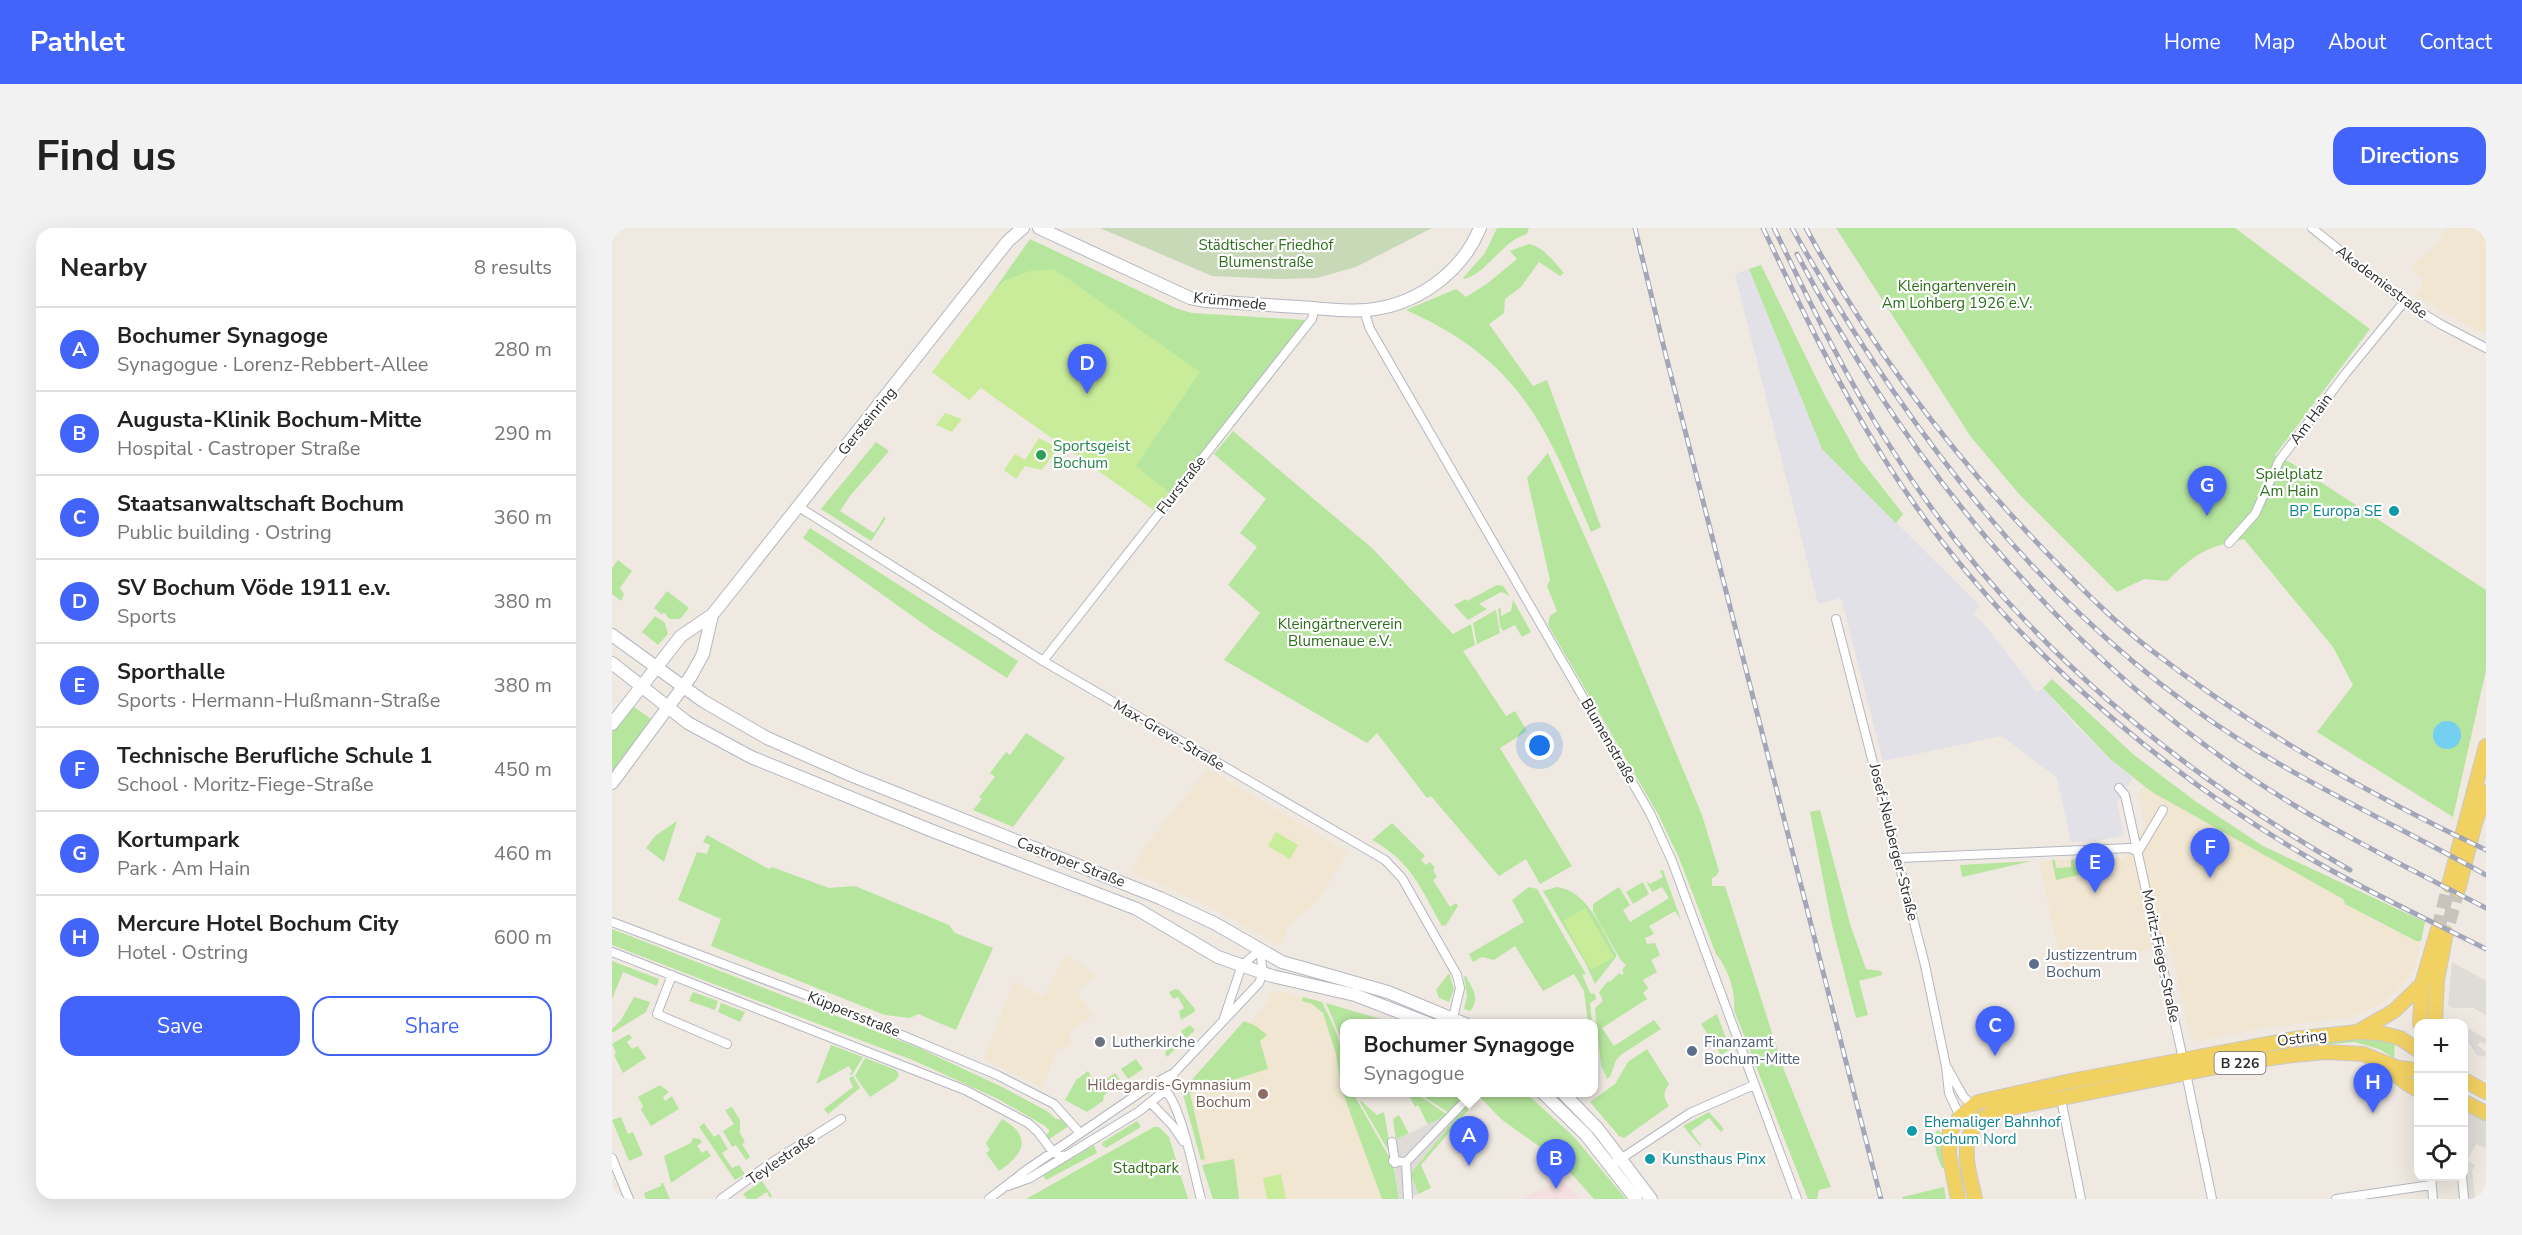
<!DOCTYPE html>
<meta charset="utf-8">
<style>
:root{--surface:#fff;--page:#f2f2f2;--text:#222;--muted:#767676;--line:#e0e0e0;--accent:#4264fb}
body{margin:0;font-family:"Nunito Sans",sans-serif;background:var(--page);color:var(--text)}
.controls{position:absolute;right:18px;bottom:18px;display:grid;overflow:hidden;border-radius:12px;box-shadow:0 6px 24px #0002}
.controls button{width:54px;height:54px;display:grid;place-items:center;padding:0;border:0;border-bottom:2px solid var(--line);background:var(--surface);color:var(--text);font:30px sans-serif}
.you{position:absolute;left:928px;top:518px;width:21px;height:21px;margin:-15px;border:4px solid #fff;border-radius:50%;background:#1a73e8;box-shadow:0 0 0 9px #1a73e833}
.badge{display:grid;place-items:center;width:39px;height:39px;border-radius:50%;background:var(--accent);color:#fff;font-size:20px;font-weight:700}
.pin{position:absolute;translate:-50% -50px;filter:drop-shadow(0 2px 3px #0008)}
.pin::after{content:'';position:absolute;top:32px;width:21px;height:18px;background:inherit;clip-path:polygon(0 0,100% 0,50% 100%)}
.popup{position:absolute;left:728px;top:791px;width:258px;height:78px;box-sizing:border-box;display:grid;place-content:center;border-radius:12px;background:var(--surface);filter:drop-shadow(0 2px 4px #0005);font-size:20px;white-space:nowrap;color:var(--muted)}
.popup b{font-size:22px;color:var(--text)}
.popup::after{content:'';position:absolute;left:50%;top:100%;margin-left:-12px;border:12px solid transparent;border-top-color:var(--surface)}
.list{margin:0;padding:0;list-style:none}
h2{display:flex;justify-content:space-between;align-items:center;height:78px;margin:0;padding:0 24px;font-size:26px}
h2 small{font-size:20px;font-weight:400;color:var(--muted)}
.list li{display:grid;grid-template-columns:39px 1fr auto;gap:18px;align-items:center;box-sizing:border-box;height:84px;padding:0 24px;border-top:2px solid var(--line)}
.list b{display:block;font-size:22px;white-space:nowrap}
.list p{margin:0;font-size:20px;white-space:nowrap;color:var(--muted)}
.list em{font-size:20px;font-style:normal;color:var(--muted)}
.actions{display:flex;gap:12px;padding:18px 24px}
.actions a{flex:1;padding:14px 0;border:2px solid var(--accent);border-radius:18px;text-align:center;font-size:21px;color:var(--accent)}
.actions .main{background:var(--accent);color:#fff}
.icon{flex:none;width:33px;height:33px;fill:none;stroke:currentColor;stroke-width:2;stroke-linecap:round;stroke-linejoin:round}
.map{position:relative;flex:none;width:1874px;height:971px;overflow:hidden;border-radius:18px}
header{display:flex;align-items:center;gap:36px;box-sizing:border-box;height:84px;padding:0 30px;background:var(--accent);color:#fff}
header strong{font-size:28px}
nav{display:flex;gap:33px;margin-inline-start:auto;font-size:21px}
.intro{display:flex;align-items:center;justify-content:space-between;box-sizing:border-box;height:144px;padding:0 36px}
h1{margin:0;font-size:42px}
.button{padding:15px 27px;border-radius:18px;background:var(--accent);color:#fff;font-size:21px;font-weight:700}
main{display:flex;gap:36px;padding:0 36px}
aside{flex:1;background:var(--surface);border-radius:18px;box-shadow:0 6px 24px #0002}
.map>svg:first-child{display:block}
.industrial{fill:#e3e1e8}
.education{fill:#f0e6d1}
.medical{fill:#f5dfe0}
.green{fill:#b6e59e}
.cemetery{fill:#c8d9b8}
.pitch{fill:#c9ec9a}
.plaza{fill:#dfdcd8}
.water{fill:#75cff0}
.lines{fill:none;stroke-linecap:round;stroke-linejoin:round}
.primary-tunnel{stroke:#c8c4bd;stroke-width:14;stroke-dasharray:14 7;stroke-linecap:butt}
.street-casing{stroke:#b4b7c1;stroke-width:10}
.secondary-casing{stroke:#b4b7c1;stroke-width:14}
.primary-casing{stroke:#c9c9c9;stroke-width:16}
.street{stroke:#fff;stroke-width:8}
.secondary{stroke:#fff;stroke-width:12}
.primary{stroke:#f2d163;stroke-width:14}
.rail-casing{stroke:#a3a6b8;stroke-width:5}
.rail{stroke:#fff;stroke-width:3;stroke-dasharray:9;stroke-linecap:butt}
.leisure-dot{fill:#2e9e5b;stroke:#fff;stroke-width:2}
.culture-dot{fill:#0f9aa8;stroke:#fff;stroke-width:2}
.service-dot{fill:#5c6f8a;stroke:#fff;stroke-width:2}
.worship-dot{fill:#6b7280;stroke:#fff;stroke-width:2}
.education-dot{fill:#8d6e63;stroke:#fff;stroke-width:2}
.labels{text-anchor:middle;dominant-baseline:central;stroke-width:4.5;stroke-linejoin:round;paint-order:stroke}
.shield{fill:#fff;stroke:#6d6d6d;stroke-width:1.5}
.shield-label{font-size:14px;font-weight:bold;fill:#2e2e2e}
.park-label{font-size:15px;fill:#2c6e1b;stroke:#fff}
.street-label{font-size:15px;fill:#2e2e2e;stroke:#fff}
.leisure-label{font-size:15px;fill:#27864d;stroke:#fff;text-anchor:start}
.culture-label{font-size:15px;fill:#0d838f;stroke:#fff;text-anchor:start}
.service-label{font-size:15px;fill:#4e5e75;stroke:#fff;text-anchor:start}
.worship-label{font-size:15px;fill:#5b616d;stroke:#fff;text-anchor:start}
.education-label{font-size:15px;fill:#785e54;stroke:#fff;text-anchor:end}
</style>
<header>
<strong>Pathlet</strong>
<nav><a>Home</a><a>Map</a><a>About</a><a>Contact</a></nav>
</header>
<div class="intro"><h1>Find us</h1><a class="button">Directions</a></div>
<main>
<aside>
<h2>Nearby<small>8 results</small></h2>
<ul class="list">
<li><span class="badge">A</span><div><b>Bochumer Synagoge</b><p>Synagogue · Lorenz-Rebbert-Allee</p></div><em>280 m</em></li>
<li><span class="badge">B</span><div><b>Augusta-Klinik Bochum-Mitte</b><p>Hospital · Castroper Straße</p></div><em>290 m</em></li>
<li><span class="badge">C</span><div><b>Staatsanwaltschaft Bochum</b><p>Public building · Ostring</p></div><em>360 m</em></li>
<li><span class="badge">D</span><div><b>SV Bochum Vöde 1911 e.v.</b><p>Sports</p></div><em>380 m</em></li>
<li><span class="badge">E</span><div><b>Sporthalle</b><p>Sports · Hermann-Hußmann-Straße</p></div><em>380 m</em></li>
<li><span class="badge">F</span><div><b>Technische Berufliche Schule 1</b><p>School · Moritz-Fiege-Straße</p></div><em>450 m</em></li>
<li><span class="badge">G</span><div><b>Kortumpark</b><p>Park · Am Hain</p></div><em>460 m</em></li>
<li><span class="badge">H</span><div><b>Mercure Hotel Bochum City</b><p>Hotel · Ostring</p></div><em>600 m</em></li>
</ul>
<div class="actions"><a class="main">Save</a><a>Share</a></div>
</aside>
<div class="map">
<svg width="1874" height="971" viewBox="0 0 1874 971">
<rect width="100%" height="100%" fill="#efe9e1"/>
<path class="industrial" d="M1137,41L1210,221L1368,378L1361,386L1372,396L1425,464L1431,460L1462,496L1498,531L1521,550L1505,574L1512,607L1485,613L1459,614L1445,550L1390,508L1271,533L1229,370L1206,376L1123,46Z"/>
<path class="education" d="M1835,0H1874V107L1804,68L1810,59V50L1798,39L1825,16Z
M596,541L736,624L705,673L675,699L669,718L593,676L520,644L533,618Z
M1531,557L1732,671L1762,693L1804,713H1809L1803,738L1794,752L1784,764L1768,776L1736,790L1655,799L1585,814L1578,808L1558,717L1450,740L1427,633L1511,630L1533,598L1527,566Z
M454,726L486,748L464,763L481,788L460,801L457,810L460,815L450,822L445,820L431,860L372,831L402,753L431,769Z
M666,763L691,769L690,773L700,776L711,785L724,826L729,860L770,971H601L570,863L632,793L638,795L657,773L656,766Z"/>
<path class="medical" d="M950,952L969,971H908Z"/>
<path class="green" d="M885,0H917L915,6C889,14 877,43 853,51L851,50L873,25Z
M1224,0H1623L1758,101L1663,227L1681,236L1874,362V442L1841,589L1705,504L1741,457L1721,419L1632,311C1592,320 1584,325 1555,353L1532,351L1505,364L1407,266L1359,209Z
M418,11L563,80L580,85L694,92L557,265L523,238L587,144L394,52L378,68Z
M917,16C932,19 942,34 952,45L948,48L927,34L909,59L893,71L892,85L877,96L921,158L935,152L989,299L979,304C933,196 908,133 794,82L844,61L854,69L876,55L905,31L898,23Z
M1149,37L1211,164L1248,231L1291,286L1284,295L1210,221L1137,41Z
M621,203L760,320L841,406L859,396L863,417L851,423L894,488L903,483L915,503L888,520L960,638L928,656L914,631L887,648L819,568L815,570L765,505L755,515L612,432L648,385L616,357L645,319L628,305L654,271L602,226Z
M264,214L277,223L238,268L228,283L262,305L272,289L274,290L259,313L209,281Z
M936,225L995,359L1090,587L1107,643L1104,648L1100,650V658H1113L1172,842L1219,959L1207,962L1205,971H1196L1122,782C1124,764 1116,740 1104,726L1067,630L1046,586L936,397L938,388L945,383L935,358L938,352L915,250Z
M198,300L406,433L395,450L320,402L191,310Z
M6,332L20,343L8,360L12,366L9,373L0,366V340Z
M885,357L891,358L898,368L889,364L867,376L875,381L856,392L842,377L854,371L855,373Z
M55,363L77,380L68,391H57L53,385L49,386L42,380Z
M901,372L919,404L910,409L903,397L891,403L888,398L886,381L889,380V388L899,383Z
M884,382L888,405L865,416L861,395Z
M43,388L53,395L56,406L46,417L30,404Z
M1440,451L1522,527L1583,573L1651,618L1813,694L1809,713H1804L1733,676L1731,671L1540,564L1498,531L1431,460Z
M21,478L39,491L0,548V504Z
M414,505L453,530L401,599L361,582L370,571L367,569L383,549L378,545L394,524L398,527Z
M1208,582L1239,699L1254,741L1269,743L1270,747L1247,753L1256,787L1244,790L1220,697L1198,584Z
M65,593L52,634L34,620L43,608Z
M780,595L813,628L809,632L814,637L818,634L823,640L821,642L825,649L821,652L838,679L844,675L846,678L834,697L830,698C808,660 801,635 760,612Z
M95,607L157,641L160,639L217,660L243,658L337,697L343,705L381,720L344,802L306,786L298,790L273,787L99,718L109,691L66,672L85,624L95,626L98,617L91,614Z
M1462,631L1463,639L1478,638V631H1482V638H1488L1489,642L1444,652L1440,632H1443L1444,640L1459,639V632Z
M1420,633L1350,649L1348,637Z
M1051,642L1069,692L1063,683L1037,698L1042,706L1033,710L1035,716L1043,715L1048,727L1039,732L1045,744L1031,752L1036,760L1031,765L1035,771L990,800L1002,818L1042,792L1049,801L1010,826L1004,832L998,849L995,851L989,837L983,780L991,773L987,764L996,753L998,754L1007,745L1010,747L1012,745L1010,742L1014,737L1008,731L981,683V676L1007,659L1018,677L1011,682L1018,694L1057,670L1050,659L1040,664L1034,653L1038,656L1051,649L1048,643Z
M1031,654L1037,666L1021,676L1014,664Z
M917,659L925,661L972,743L974,747L970,746L978,765L983,766L984,771L978,775L980,795H976L972,763L962,746L931,763L903,718L882,732L870,729L861,734L857,726L912,694L900,672Z
M945,659C976,663 990,702 1004,726V729L983,756L974,736L931,663Z
M0,701L307,820L392,860L435,883L444,891L455,892L458,897L436,912L433,908L438,903L433,898L386,871L303,833L0,717Z
M0,733L47,751L45,758L11,744L0,771Z
M837,745L842,761L837,774L827,770L824,762Z
M854,748C860,761 869,770 858,783L852,781L855,768L852,749Z
M563,761L567,762L583,781L582,784L569,792L567,783L572,780L566,769L561,771L557,764Z
M81,764L106,773L103,782L77,773Z
M22,769L38,774L34,784L0,805V801L9,792Z
M691,769L710,774C729,812 732,822 732,864L741,865L781,936L787,971H770L729,860L724,826L711,785L700,776L690,773Z
M109,775L133,784L128,794L106,784Z
M714,775L782,795L732,796V818Z
M1105,786L1118,821L1109,827L1089,796Z
M632,793L644,798L655,807L648,813L656,841L578,865L593,931L589,932L570,863Z
M578,797L583,802L555,829L553,824L561,817L557,811L561,808L566,814L573,809L569,803Z
M17,806L20,810L15,814L20,821L26,818L34,830L11,845L2,827L4,825L0,816Z
M1758,809L1783,814L1782,830L1767,821L1743,814L1656,822Z
M219,817L251,829L240,847L237,846L240,844L237,838L204,856Z
M1035,821L1057,856C1051,864 1051,869 1057,878L1012,910L1007,908L978,874L1003,856L1016,834Z
M253,830L284,842L287,847L284,852L258,869L243,848Z
M524,831L531,841L516,851L509,841Z
M476,843L482,853L487,849L490,854L503,845L510,855L492,867L491,873L475,884L453,872L464,852Z
M241,848L248,860L216,886L212,881L241,859L237,850Z
M48,857L57,864L51,869L53,873L60,868L67,881L39,898L29,882L31,878L26,869Z
M802,865H810L809,869L836,887L816,897L806,877L803,879L798,869Z
M813,865H855L837,885L812,869Z
M864,865H914L962,909L1014,971H982L949,934L889,891Z
M749,873L765,887L772,884L780,929L748,874Z
M120,879L128,892V905L133,914L130,916L138,929L134,932L124,917L120,919L111,903L122,896L113,882Z
M853,879L858,880L809,937L819,960L806,966L799,947L802,941Z
M1097,884L1112,901L1109,904L1097,890L1079,903L1089,917L1088,918L1071,898Z
M787,887L797,906L784,913L781,891Z
M9,889L16,906L21,904L31,927L17,933L0,892Z
M390,891C420,908 413,926 387,943L374,925L378,922L374,915Z
M525,893L529,899L494,920L490,917L491,914Z
M92,895L102,909L107,906L116,921L110,925L120,940L127,937L133,946L123,952L87,899Z
M542,899H547L557,909L576,971H414Z
M1325,902L1333,907V940H1330C1325,928 1320,915 1325,902Z
M81,910L88,911L90,914L85,918L90,925L95,922L99,928L59,955L52,928L79,915Z
M482,917L485,925L434,952L431,947Z
M622,931L627,971H601L590,937Z
M150,953L160,968L158,970L155,964L144,971H135L131,966Z
M49,955H51L58,971H34L32,965L49,958Z
M1332,959L1334,971H1291L1290,969Z"/>
<path class="cemetery" d="M488,0H820L744,39L705,50L667,51L600,48Z"/>
<path class="pitch" d="M442,41L588,144L524,238L557,265L543,283L369,160L357,172L320,144L378,68L394,52L418,43Z
M333,185L350,191L340,204L324,197Z
M427,210L446,220L430,242L413,238L404,251L392,242L403,226L413,232Z
M664,604L686,617L678,631L656,618Z
M973,680L1002,729L979,742L951,693Z
M669,946L674,971H655L651,950Z"/>
<path class="plaza" d="M1840,734L1874,753V787L1861,780H1840L1836,777Z
M1852,798L1874,811V816L1868,814L1865,817L1874,824V829L1865,827L1852,808Z
M1852,880L1874,890V921L1864,916L1855,933L1863,937L1860,943L1863,971H1855L1852,938Z
M836,887L842,892L802,941L799,947L806,966L795,971H787L778,914Z"/>
<path class="water" d="M1821 507a14 14 0 1 1 28 0a14 14 0 1 1-28 0Z"/>
<g class="lines">
<path class="primary-tunnel" d="M1837,694L1846,662
M1826,701L1837,657"/>
<g class="street-casing">
<path id="street" d="M1700,0L1792,74L1830,97L1874,120
M752,82L758,101L1038,585L1060,633L1185,971
M187,279L431,433L773,632L790,650L845,747L848,760L840,794
M1617,315L1643,286L1667,233L1734,145L1792,74
M1224,391L1313,737L1334,838L1337,865L1348,889
M431,433L700,91L703,80
M1507,560L1513,567L1571,831
M1526,624L1551,582
M1287,630L1518,620L1526,624
M0,694L199,769L385,847L442,876L468,905
M0,724L353,862L416,895L426,904L441,924L452,929
M60,747L45,786L115,816
M612,790L630,737L648,722
M1336,841L1351,868L1360,878
M1574,845L1600,971
M551,860C569,874 582,946 589,971
M1449,871L1469,971
M539,875L561,898L571,913
M780,914L783,935
M0,930L17,971
M781,933L794,934L860,866
M794,934L796,971
M998,938L1078,885L1142,857
M1819,948L1821,971
M1850,948L1852,971
M396,958L418,950L526,884L554,862L562,845L647,755L651,745L648,722
M109,971L156,937L229,891
M377,971L413,943L539,857L562,845
M1724,971L1819,957"/>
</g>
<g class="secondary-casing">
<path id="secondary" d="M427,0L578,70L594,73C624,75 655,77 686,79C708,80 732,84 754,82C803,78 849,46 868,0
M0,407L91,473L155,510L241,548L548,670L602,695L670,734L776,764L853,796
M0,435L76,495L139,529L323,604L525,681L606,729L660,748L743,767L818,796
M0,496L69,408L100,387L128,352L396,13L411,0
M0,555L79,448L91,426L100,387
M930,864L974,907L1024,971
M950,864L986,901L1039,971"/>
</g>
<g class="primary-casing">
<path id="primary" d="M1837,657L1874,518
M1846,662L1863,595L1874,564
M1808,796L1810,756L1826,701
M1823,796L1825,752L1834,705
M1747,803L1782,783L1810,756
M1775,839L1794,855L1806,862
M1852,852L1874,864
M1852,874L1874,885
M1346,971L1337,926L1338,903L1348,889L1366,874L1459,853L1682,811L1745,804L1768,805L1788,810L1806,822
M1363,971C1355,935 1342,901 1384,883L1620,836L1681,827L1714,824L1751,826L1786,840L1806,842"/>
</g>
<use href="#street" class="street"/>
<use href="#secondary" class="secondary"/>
<use href="#primary" class="primary"/>
<g class="rail-casing">
<path id="rail" d="M1023,0L1053,124L1269,971
M1151,0C1188,78 1225,155 1271,229C1372,391 1528,530 1692,627C1750,661 1813,690 1874,721
M1162,0C1198,75 1234,150 1279,220C1392,401 1555,538 1738,642
M1180,0C1292,199 1435,391 1631,514C1709,563 1793,602 1874,647
M1194,0C1258,119 1342,229 1435,325C1468,359 1501,393 1539,422C1642,502 1756,566 1874,622
M1185,26C1292,230 1441,414 1632,545C1708,597 1792,638 1874,680"/>
</g>
<use href="#rail" class="rail"/>
</g>
<circle class="leisure-dot" cx="429" cy="227" r="6"/>
<g class="culture-dot">
<circle cx="1782" cy="283" r="6"/>
<circle cx="1300" cy="903" r="6"/>
<circle cx="1038" cy="931" r="6"/>
</g>
<g class="service-dot">
<circle cx="1422" cy="736" r="6"/>
<circle cx="1080" cy="823" r="6"/>
</g>
<circle class="worship-dot" cx="488" cy="814" r="6"/>
<circle class="education-dot" cx="651" cy="866" r="6"/>
<g class="labels">
<rect class="shield" x="1602.5" y="824" width="51" height="22" rx="4.5"/>
<g class="shield-label">
<text x="1628" y="835">B 226</text>
</g>
<g class="park-label">
<text x="654" y="17">Städtischer Friedhof<tspan x="654" dy="17">Blumenstraße</tspan></text>
<text x="1345" y="58">Kleingartenverein<tspan x="1345" dy="17">Am Lohberg 1926 e.V.</tspan></text>
<text x="1677" y="246">Spielplatz<tspan x="1677" dy="17">Am Hain</tspan></text>
<text x="728" y="396">Kleingärtnerverein<tspan x="728" dy="17">Blumenaue e.V.</tspan></text>
<text x="534" y="940">Stadtpark</text>
</g>
<g class="street-label">
<text transform="translate(1770 54) rotate(37)">Akademiestraße</text>
<text transform="translate(618 73) rotate(6)">Krümmede</text>
<text transform="translate(1699 191) rotate(-53)">Am Hain</text>
<text transform="translate(255 193) rotate(-51)">Gersteinring</text>
<text transform="translate(569 257) rotate(-52)">Flurstraße</text>
<text transform="translate(557 507) rotate(30)">Max-Greve-Straße</text>
<text transform="translate(997 513) rotate(60)">Blumenstraße</text>
<text transform="translate(1282 614) rotate(76)">Josef-Neuberger-Straße</text>
<text transform="translate(459 634) rotate(21)">Castroper Straße</text>
<text transform="translate(1549 728) rotate(78)">Moritz-Fiege-Straße</text>
<text transform="translate(242 786) rotate(22)">Küppersstraße</text>
<text transform="translate(1690 810) rotate(-7)">Ostring</text>
<text transform="translate(169 931) rotate(-34)">Teylestraße</text>
</g>
<g class="leisure-label">
<text x="441" y="218">Sportsgeist<tspan x="441" dy="17">Bochum</tspan></text>
</g>
<g class="culture-label">
<text x="1770" y="283" text-anchor="end">BP Europa SE</text>
<text x="1312" y="894">Ehemaliger Bahnhof<tspan x="1312" dy="17">Bochum Nord</tspan></text>
<text x="1050" y="931">Kunsthaus Pinx</text>
</g>
<g class="service-label">
<text x="1434" y="727">Justizzentrum<tspan x="1434" dy="17">Bochum</tspan></text>
<text x="1092" y="814">Finanzamt<tspan x="1092" dy="17">Bochum-Mitte</tspan></text>
</g>
<g class="worship-label">
<text x="500" y="814">Lutherkirche</text>
</g>
<g class="education-label">
<text x="639" y="857">Hildegardis-Gymnasium<tspan x="639" dy="17">Bochum</tspan></text>
</g>
</g>
</svg>
<div class="controls">
<button>+</button>
<button>−</button>
<button><svg class="icon" aria-label="locate" viewBox="0 0 24 24"><circle cx="12" cy="12" r="6"/><path d="M12 2v4M12 18v4M2 12h4M18 12h4"/></svg></button>
</div>
<div class="you"></div>
<div class="pin badge" style="left:857px;top:938px">A</div>
<div class="popup"><b>Bochumer Synagoge</b>Synagogue</div>
<div class="pin badge" style="left:944px;top:961px">B</div>
<div class="pin badge" style="left:1383px;top:828px">C</div>
<div class="pin badge" style="left:475px;top:166px">D</div>
<div class="pin badge" style="left:1483px;top:665px">E</div>
<div class="pin badge" style="left:1598px;top:650px">F</div>
<div class="pin badge" style="left:1595px;top:288px">G</div>
<div class="pin badge" style="left:1761px;top:885px">H</div>
</div>
</main>
